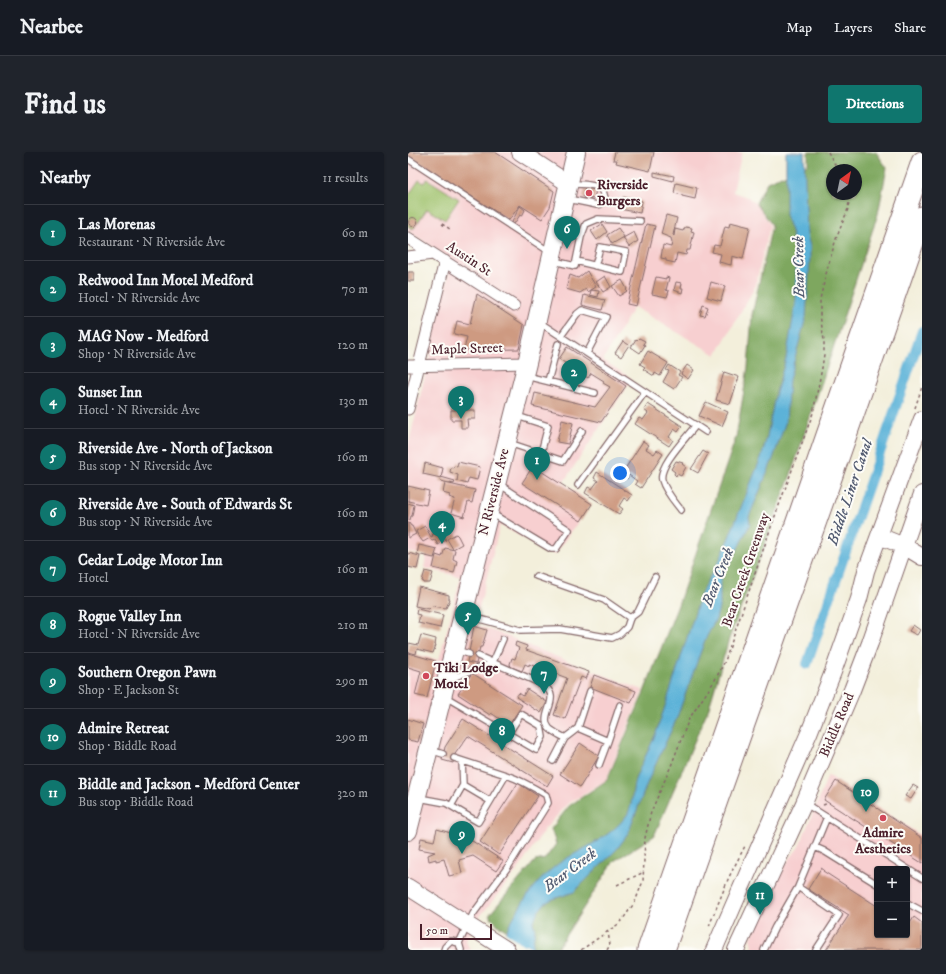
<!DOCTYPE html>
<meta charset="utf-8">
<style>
:root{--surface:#171b24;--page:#20242c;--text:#f1f3f6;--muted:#9ea1a6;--line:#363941;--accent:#0f766e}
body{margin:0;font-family:"IM FELL DW Pica",serif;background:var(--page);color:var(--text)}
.controls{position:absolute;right:12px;bottom:12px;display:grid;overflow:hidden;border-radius:4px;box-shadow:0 1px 3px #0004}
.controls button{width:36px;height:36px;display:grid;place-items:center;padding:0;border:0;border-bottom:1px solid var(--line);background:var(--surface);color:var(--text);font:20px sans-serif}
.compass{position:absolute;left:418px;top:12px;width:36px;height:36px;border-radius:50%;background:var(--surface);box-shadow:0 1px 3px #0004;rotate:33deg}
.scale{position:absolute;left:12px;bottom:10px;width:72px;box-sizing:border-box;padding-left:4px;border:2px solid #4a1f2b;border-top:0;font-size:11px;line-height:14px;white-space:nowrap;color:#4a1f2b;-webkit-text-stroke:3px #fdfcf7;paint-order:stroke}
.you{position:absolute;left:212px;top:321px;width:14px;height:14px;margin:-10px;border:3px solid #fff;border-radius:50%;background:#1a73e8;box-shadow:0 0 0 6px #1a73e833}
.badge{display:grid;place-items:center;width:26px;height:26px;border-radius:50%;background:var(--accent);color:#fff;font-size:13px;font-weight:700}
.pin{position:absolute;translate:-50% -33px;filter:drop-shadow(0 1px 2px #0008)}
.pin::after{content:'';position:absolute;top:21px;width:14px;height:12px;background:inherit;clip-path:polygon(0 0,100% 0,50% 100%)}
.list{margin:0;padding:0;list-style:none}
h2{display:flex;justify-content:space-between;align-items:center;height:52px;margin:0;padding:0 16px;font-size:17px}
h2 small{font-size:13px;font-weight:400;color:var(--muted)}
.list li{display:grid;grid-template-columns:26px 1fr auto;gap:12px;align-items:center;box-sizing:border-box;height:56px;padding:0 16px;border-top:1px solid var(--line)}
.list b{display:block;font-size:15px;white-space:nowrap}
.list p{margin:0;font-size:13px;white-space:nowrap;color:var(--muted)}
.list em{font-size:13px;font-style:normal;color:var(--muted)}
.map{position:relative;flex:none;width:514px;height:798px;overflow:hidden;border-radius:4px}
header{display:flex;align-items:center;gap:24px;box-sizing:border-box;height:56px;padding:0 20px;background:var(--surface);border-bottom:1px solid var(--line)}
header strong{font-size:19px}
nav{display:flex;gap:22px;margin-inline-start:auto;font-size:14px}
.intro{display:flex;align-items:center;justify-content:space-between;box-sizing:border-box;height:96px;padding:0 24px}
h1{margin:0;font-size:28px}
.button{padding:10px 18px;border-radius:4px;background:var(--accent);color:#fff;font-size:14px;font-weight:700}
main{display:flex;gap:24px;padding:0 24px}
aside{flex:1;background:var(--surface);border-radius:4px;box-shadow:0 1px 3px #0004}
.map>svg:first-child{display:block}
.built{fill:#f7cfd0;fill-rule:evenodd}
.green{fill:#9ec16b;stroke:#74704b}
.forest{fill:#7ea75f;stroke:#646345;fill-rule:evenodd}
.water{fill:#5cb2d8;stroke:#536882}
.pier{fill:#f3efdb}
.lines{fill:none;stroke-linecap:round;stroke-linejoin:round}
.canal{stroke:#5cb2d8;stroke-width:10}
.building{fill:#ce9a81}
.lane-casing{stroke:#856869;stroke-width:8}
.street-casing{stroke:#856869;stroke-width:13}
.secondary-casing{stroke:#856869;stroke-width:18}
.primary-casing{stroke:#856869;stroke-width:20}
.highway-casing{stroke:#856869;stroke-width:23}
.path{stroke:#856869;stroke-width:1.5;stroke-dasharray:3 3;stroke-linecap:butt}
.lane{stroke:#fff;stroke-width:5.5}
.street{stroke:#fff;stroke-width:11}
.secondary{stroke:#fff;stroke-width:16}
.primary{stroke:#fff;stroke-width:18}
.highway{stroke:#fff;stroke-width:21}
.poi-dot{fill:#d1495b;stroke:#fdfcf7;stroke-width:1.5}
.labels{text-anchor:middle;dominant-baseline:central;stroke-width:4;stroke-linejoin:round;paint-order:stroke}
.poi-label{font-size:14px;font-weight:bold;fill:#4a1f2b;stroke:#fdfcf7;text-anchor:start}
.street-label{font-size:14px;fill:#4a1f2b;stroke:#fdfcf7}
.water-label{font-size:15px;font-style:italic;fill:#515a70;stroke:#fdfcf7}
</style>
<header>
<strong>Nearbee</strong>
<nav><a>Map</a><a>Layers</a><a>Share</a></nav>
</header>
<div class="intro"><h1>Find us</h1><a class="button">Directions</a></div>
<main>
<aside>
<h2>Nearby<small>11 results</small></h2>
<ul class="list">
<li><span class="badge">1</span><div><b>Las Morenas</b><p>Restaurant · N Riverside Ave</p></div><em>60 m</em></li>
<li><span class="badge">2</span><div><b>Redwood Inn Motel Medford</b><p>Hotel · N Riverside Ave</p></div><em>70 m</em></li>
<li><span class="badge">3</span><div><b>MAG Now - Medford</b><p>Shop · N Riverside Ave</p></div><em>120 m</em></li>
<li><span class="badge">4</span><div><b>Sunset Inn</b><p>Hotel · N Riverside Ave</p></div><em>130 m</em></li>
<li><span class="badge">5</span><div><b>Riverside Ave - North of Jackson</b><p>Bus stop · N Riverside Ave</p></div><em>160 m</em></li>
<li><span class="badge">6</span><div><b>Riverside Ave - South of Edwards St</b><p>Bus stop · N Riverside Ave</p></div><em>160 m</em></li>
<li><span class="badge">7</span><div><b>Cedar Lodge Motor Inn</b><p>Hotel</p></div><em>160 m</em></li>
<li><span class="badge">8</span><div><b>Rogue Valley Inn</b><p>Hotel · N Riverside Ave</p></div><em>210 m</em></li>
<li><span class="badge">9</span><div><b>Southern Oregon Pawn</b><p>Shop · E Jackson St</p></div><em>290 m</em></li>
<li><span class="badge">10</span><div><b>Admire Retreat</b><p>Shop · Biddle Road</p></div><em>290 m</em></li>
<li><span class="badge">11</span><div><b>Biddle and Jackson - Medford Center</b><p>Bus stop · Biddle Road</p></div><em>320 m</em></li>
</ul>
</aside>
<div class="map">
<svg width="514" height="798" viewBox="0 0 514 798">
<rect width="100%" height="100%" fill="#fdfcf7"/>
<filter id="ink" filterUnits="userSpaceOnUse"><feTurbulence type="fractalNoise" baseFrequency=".025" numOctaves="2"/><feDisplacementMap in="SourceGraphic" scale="8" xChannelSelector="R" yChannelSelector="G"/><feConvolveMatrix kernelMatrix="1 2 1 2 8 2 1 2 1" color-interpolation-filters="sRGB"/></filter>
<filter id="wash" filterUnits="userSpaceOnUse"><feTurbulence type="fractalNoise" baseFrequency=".012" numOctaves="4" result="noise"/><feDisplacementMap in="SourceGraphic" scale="16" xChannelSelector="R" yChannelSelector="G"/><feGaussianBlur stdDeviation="0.9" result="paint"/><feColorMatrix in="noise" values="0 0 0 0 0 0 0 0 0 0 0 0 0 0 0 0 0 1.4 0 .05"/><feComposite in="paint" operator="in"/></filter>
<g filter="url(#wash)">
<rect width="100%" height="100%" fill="#f3efdb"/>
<path class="built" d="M0,0H334L325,40L340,45L350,54L362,73L347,135L308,203L226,155L195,208L224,227L155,331L183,351L147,403L92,373L67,472L109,488L108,489L235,538L198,628L161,651L136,678L112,715L73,763L58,789L62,798H0V500L31,508L53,425L16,416L18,404L0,400V295L44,108L0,79Z
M420,623L514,684V798H343L345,794L343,786L377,713L390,696L410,649ZM469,717H499V783H469Z"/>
<path class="green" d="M19,27L51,47L37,68L19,57L6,76L4,77L0,74V44L11,28L16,31Z"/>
<path class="forest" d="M400,0H468L479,16L470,62L382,325L321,487L301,555L246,684L206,709L148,798H128L90,773L81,763L127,709L137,707L148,692L143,677L161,654L199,628L236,540L270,453L328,285L340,215L344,163L364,73L348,51L359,30L400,13ZM424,18H448V42H424Z"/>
<path class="water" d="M378,0H396L399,83L402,94V107L398,165L381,228L378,269L365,307L343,360L341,365L342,372L325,406L320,414L316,418L312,431V452L308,467L297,488L268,568L240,629L220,682L209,697L166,740L145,747L137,751L129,761L125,771L127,777L124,798H89C103,767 122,733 150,712C173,696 202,687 219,663C226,651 223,637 228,625C234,610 242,596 248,581C264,535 278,488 293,442C298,428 307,419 313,405L354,303L359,284L367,244L378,206L388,150V113L386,94L383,79L378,65Z"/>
<path class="pier" d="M95,779L116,793L119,792L122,794L124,798H87Z"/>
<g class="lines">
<path class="canal" d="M399,512L514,179"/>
</g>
<g id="blocks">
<path class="building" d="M0,0H87L146,39L142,55L134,67L112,53L101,68L0,4Z
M207,0H246L242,19L208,11L209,8H205Z
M246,20L266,24L265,29L246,24Z
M268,31L289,36L287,47L274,44V43L266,41Z
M177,36L188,38L186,47L175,45Z
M215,45L234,49L232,61L212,57Z
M112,54L117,58L114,64L112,63L106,72L104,70Z
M258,63L269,66L265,83L266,84L267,77L275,79L277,75L284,76L283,79L286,80L282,98H279L278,103L269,101L267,111L258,109V107L253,106L255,93L263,95L264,91L263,86L253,82Z
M0.5 70a4.5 4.5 0 1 1 9 0a4.5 4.5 0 1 1-9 0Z
M322,70L342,75L335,107L324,104L323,113L311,110L313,102L304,100L306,93L312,94L317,74L321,75Z
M194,72L199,80L189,88L183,79Z
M238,72L247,74L228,154L219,152Z
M210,76L216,85L204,92L199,83Z
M226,80L230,89L221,95L215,86Z
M179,119L188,135L183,138L191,139L190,145L182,143L183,138L180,140L178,137L172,141L158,137L162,123L170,126Z
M0,120H6V129H0Z
M197,124L203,135L195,140L188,130Z
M248,125L258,127V125L261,126L258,138L261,139L259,145L244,142Z
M214,128L219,137L218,138L219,139L211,144L204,134Z
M268,130L274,131L273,136H275L274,141L266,138Z
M303,130L317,134L313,149L299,145Z
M69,142L116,173L111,197L56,198L59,185L46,182L49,169L62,172Z
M176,143L197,148L194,158L174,153Z
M295,153L300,155L297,164L292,163Z
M231,186L237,189L235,192L237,193L232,201L223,195L228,187L229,188Z
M215,189L221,193L213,205L207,201Z
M159,195L218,234L193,270L124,254L127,241L187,255L202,235L195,231L196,229L183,221L180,226L151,207Z
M240,199L260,211L252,224L247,221L246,224L235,217L237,215L232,212Z
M261,213L272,220L270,223L274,225L266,237L255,230L261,219L258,218Z
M279,213L286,218L280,227L273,222Z
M316,220L331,225L322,252L308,248Z
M298,250L320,260L314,274L291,264Z
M240,252L274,274L270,280L266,277L261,285L265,288L261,294L227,272L231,266L235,268L240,261L236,258Z
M43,258H67V267H59L60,276H53V268H43Z
M154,268L165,271L160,292L149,290Z
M235,289L241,293L238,297L246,302L249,298L255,302L233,336L227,332L229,329L221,323L219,327L213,323Z
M295,299L300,302L290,321L283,317Z
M268,309L275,311L274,312L278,315L273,324L269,322L268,324L266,322L267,320L263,317Z
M50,310L72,315L69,328L61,326L59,332L49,329L50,323L42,320L43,315L45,316L46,314L49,315Z
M17,311L35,316L33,326L15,322Z
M125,314L184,352L173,369L114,331Z
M189,320L224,343L220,349L216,346L211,354L215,357L211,362L177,341L180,335L184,337L190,329L186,326Z
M33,325L47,329L46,332L32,329Z
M37,331L67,338L64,351L60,350L56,365L43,361L47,347L41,345L42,343L35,341Z
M0,334L21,339L18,353L0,349Z
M0,351L6,353L4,364H3L2,368H0Z
M0,371H1L3,374H4L8,382L0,386Z
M17,374L23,385L25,384L24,383L32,378L38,388L30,393L27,388L24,389L22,386L15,390L12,386H11L8,379Z
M48,382L50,384L54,392L45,397L39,387Z
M11,393L29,397L26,406L9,402Z
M37,396L47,398L45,407L49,409L46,421L25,416L28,403L34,405Z
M0,401L12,404L9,417L0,415Z
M17,419L25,421L22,431H16V430L14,429Z
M11,435L41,443V447H42L38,456L24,454L21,457L7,454Z
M9,457L35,463L32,476L10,471L12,463L8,462Z
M505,473L512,478L509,483L501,479Z
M66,474L79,478L74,495H72L68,512L59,510Z
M13,483L28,487L27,493H28L25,501L9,497L8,502L0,500L1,491L10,493Z
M108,490L119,494L118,498L181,520L178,527L173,525L157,567L146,563L159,526L121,512V514L117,512L114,519L103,515L102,512L104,506L107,507L111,496L107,494Z
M0,501L28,509L19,546L7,543L13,519L0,515Z
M64,521L114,553L101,573L83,561L82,563L50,542Z
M186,523L228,539L223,551L182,535Z
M119,537L139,550L133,561L108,545L111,541L115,544Z
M0,567L15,572L10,590L0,588Z
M55,567L145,624L139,634L60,584L47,602L45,611L34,608L37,595Z
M172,591L191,604L172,635L152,622Z
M428,629L514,686V711L416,648Z
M110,631L130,644L91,703L72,690Z
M505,633L510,636L503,647L497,644Z
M29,677L43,681L45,688L58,685L95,709L88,719L65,704L51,708L54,721L41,724L36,707L28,709V707L21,709L20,703L27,700L11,697L13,686L26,689Z
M413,716L416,718L415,719L469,754V783H499V776L506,765L514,771V798H418L441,763L400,737Z"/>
</g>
</g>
<g filter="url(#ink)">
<use href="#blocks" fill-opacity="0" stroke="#856869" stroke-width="1"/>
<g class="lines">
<g class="lane-casing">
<path id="lane" d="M0,7L142,100
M160,47L189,53L193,52L197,46L195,39C188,32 174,32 164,32
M173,85L178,72L190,67L232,69
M146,109L167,114L173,85L152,80
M168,109L214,120L218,100L192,95L187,114
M131,170L298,280
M153,184L169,162L174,158L198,165L179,201
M118,224L187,241
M140,229L150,192
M109,264L140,274L133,301
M101,291L155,309L174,279
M170,333L237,240
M273,358C266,349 257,339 254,328C250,314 279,285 288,273
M83,361L143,397H148L161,378L91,332
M57,463L112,478L152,477L204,486L212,482L219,475L222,466L196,448L128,424
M222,466L230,460L247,425
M48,498L61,502
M70,504L134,532C156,546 130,562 141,576C145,580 152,583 157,586L145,609
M42,527L85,510L95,487
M36,544L128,598L135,585L133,574L113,562L100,582
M170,576L182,539
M157,586L170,576L200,589L191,613
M200,589L212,553
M22,598L35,602
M55,633L82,649
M11,646L38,651L70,670L98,623L46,606
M398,652L514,726
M43,654L55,633L54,609
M407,695L416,699L469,732
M390,735L431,763L408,798
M499,751L514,759
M36,798L37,795L43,789L51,791
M53,798L51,791L65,762L102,712L140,651L138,643C125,635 113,628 98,623
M356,798L367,775L390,735L419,665"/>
</g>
<g class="street-casing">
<path id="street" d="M0,86L106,154
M0,105L25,102
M0,214L119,211
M0,257L37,109"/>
</g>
<g class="secondary-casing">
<path id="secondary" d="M112,0L161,32
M476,386L496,394L514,405
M0,735L99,798
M306,798L401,581L425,520L451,447L458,419L514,267
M328,798L396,651L444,538L462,491L514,342"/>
</g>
<g class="primary-casing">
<path id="primary" d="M0,679L119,211L168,0"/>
</g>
<g class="highway-casing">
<path id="highway" d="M240,798L514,10
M256,798L414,352L514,65"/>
</g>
<path class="path" d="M420,0L430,18
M34,72L42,77
M507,256L514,235
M415,653L418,652L420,650
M209,733L236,720
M301,774L321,725L337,694
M173,798L209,773L215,767L227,750L235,729L237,686L243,660L263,614L281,567L307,528L317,509L363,375L405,261L414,216L416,202V188L412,163V147L420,114L428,87L440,57L442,42
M199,798L202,793L200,780"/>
<use href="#lane" class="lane"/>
<use href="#street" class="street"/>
<use href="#secondary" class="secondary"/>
<use href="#primary" class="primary"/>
<use href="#highway" class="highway"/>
</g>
</g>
<g class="poi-dot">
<circle cx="181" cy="41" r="4"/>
<circle cx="18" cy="524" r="4"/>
<circle cx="475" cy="666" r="4"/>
</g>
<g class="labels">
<g class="poi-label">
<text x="189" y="33">Riverside<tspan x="189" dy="16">Burgers</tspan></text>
<text x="26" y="516">Tiki Lodge<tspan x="26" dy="16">Motel</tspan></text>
<text x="475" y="681" text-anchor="middle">Admire<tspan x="475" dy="16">Aesthetics</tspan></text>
</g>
<g class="street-label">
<text transform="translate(61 107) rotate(33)">Austin St</text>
<text transform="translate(59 197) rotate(-2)">Maple Street</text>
<text transform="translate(86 340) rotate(-76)">N Riverside Ave</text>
<text transform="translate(338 418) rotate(-71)">Bear Creek Greenway</text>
<text transform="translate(429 573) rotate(-67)">Biddle Road</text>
</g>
<g class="water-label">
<text transform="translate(391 115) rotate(-91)">Bear Creek</text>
<text transform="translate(442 340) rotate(-71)">Biddle Liner Canal</text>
<text transform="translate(310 425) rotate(-68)">Bear Creek</text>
<text transform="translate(162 718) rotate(-37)">Bear Creek</text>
</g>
</g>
</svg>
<div class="controls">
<button>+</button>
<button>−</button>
</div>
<svg class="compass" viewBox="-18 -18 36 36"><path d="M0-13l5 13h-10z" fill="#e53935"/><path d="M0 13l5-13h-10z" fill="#9ea1a6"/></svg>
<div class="scale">50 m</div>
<div class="you"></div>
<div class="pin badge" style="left:129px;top:328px">1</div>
<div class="pin badge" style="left:166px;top:240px">2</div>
<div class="pin badge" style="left:53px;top:267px">3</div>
<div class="pin badge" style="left:34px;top:392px">4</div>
<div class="pin badge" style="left:60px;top:483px">5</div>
<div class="pin badge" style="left:159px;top:97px">6</div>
<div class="pin badge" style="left:136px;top:542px">7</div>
<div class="pin badge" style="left:94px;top:599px">8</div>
<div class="pin badge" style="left:54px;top:702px">9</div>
<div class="pin badge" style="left:458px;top:660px">10</div>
<div class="pin badge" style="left:352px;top:763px">11</div>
</div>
</main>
